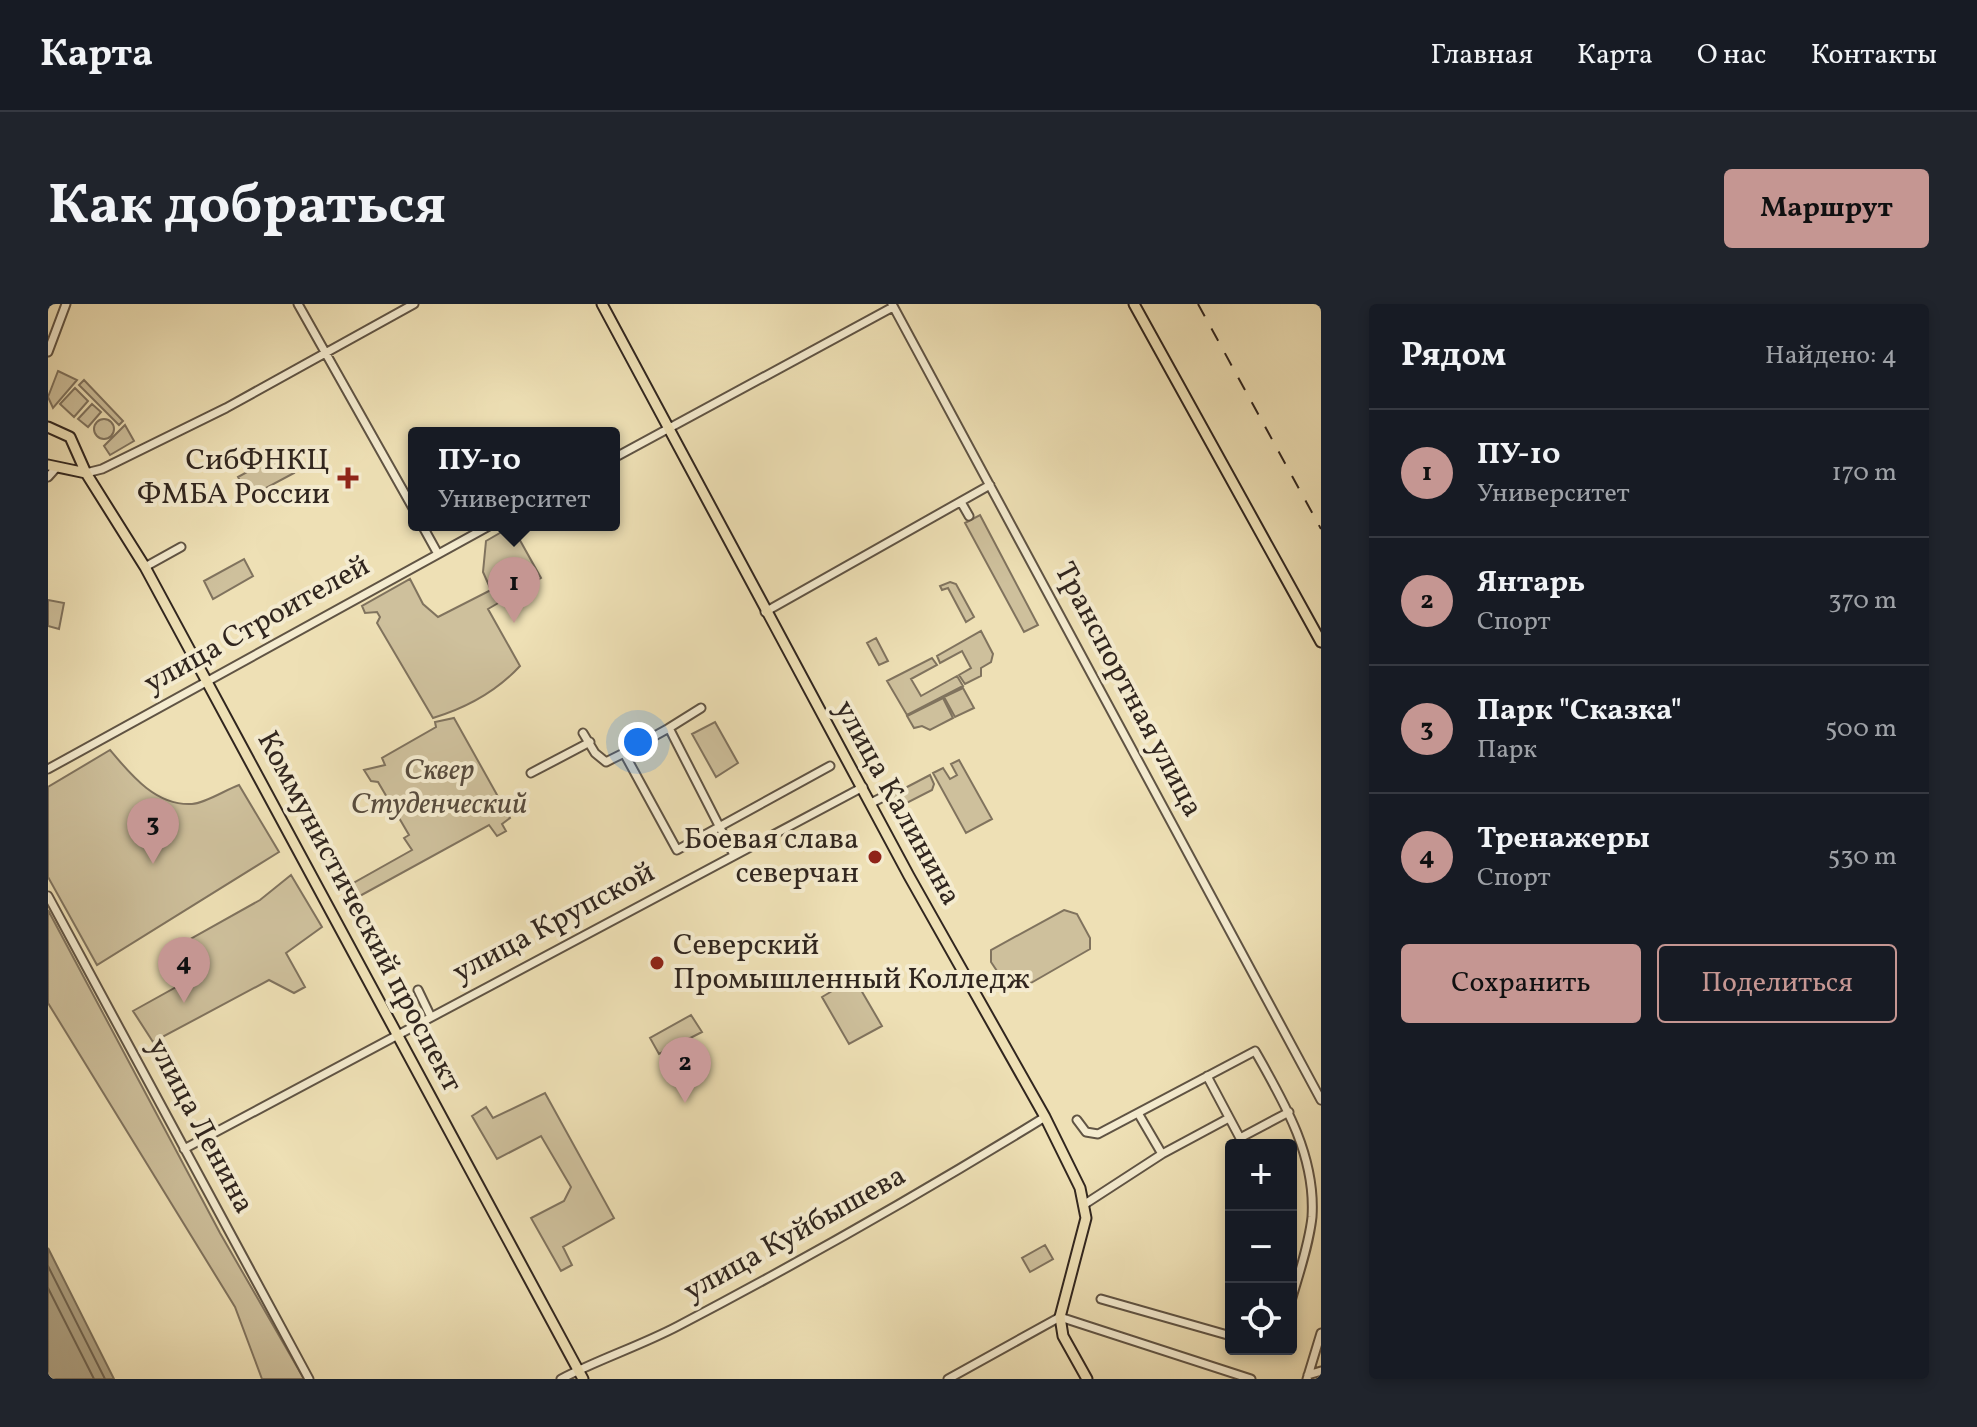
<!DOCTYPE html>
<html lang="ru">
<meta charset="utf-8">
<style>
:root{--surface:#171b24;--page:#20242c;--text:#f1f3f6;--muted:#9ea1a6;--line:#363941;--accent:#c59692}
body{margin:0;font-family:Vollkorn,serif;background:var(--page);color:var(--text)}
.controls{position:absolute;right:24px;bottom:24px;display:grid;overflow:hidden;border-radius:8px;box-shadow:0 4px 12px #0003}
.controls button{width:72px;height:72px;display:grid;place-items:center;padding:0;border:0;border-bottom:2px solid var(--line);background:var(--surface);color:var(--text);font:40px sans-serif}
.you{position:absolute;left:590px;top:438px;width:28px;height:28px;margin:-20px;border:6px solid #fff;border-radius:50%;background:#1a73e8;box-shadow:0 0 0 12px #1a73e833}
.badge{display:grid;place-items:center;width:52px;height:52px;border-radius:50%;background:var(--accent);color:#111;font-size:26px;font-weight:700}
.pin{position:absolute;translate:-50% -66px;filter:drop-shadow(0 2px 4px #0008)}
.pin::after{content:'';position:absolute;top:42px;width:28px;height:24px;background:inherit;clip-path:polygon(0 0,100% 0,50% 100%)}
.popup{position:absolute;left:360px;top:123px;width:212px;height:104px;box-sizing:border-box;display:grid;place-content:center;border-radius:8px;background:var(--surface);filter:drop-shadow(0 2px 6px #0005);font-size:26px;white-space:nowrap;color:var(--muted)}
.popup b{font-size:30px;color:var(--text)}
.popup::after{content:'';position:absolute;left:50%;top:100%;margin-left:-16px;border:16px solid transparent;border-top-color:var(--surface)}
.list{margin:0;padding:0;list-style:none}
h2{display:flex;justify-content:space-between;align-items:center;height:104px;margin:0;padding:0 32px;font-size:34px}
h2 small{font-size:26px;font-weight:400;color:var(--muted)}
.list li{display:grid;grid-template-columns:52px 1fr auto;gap:24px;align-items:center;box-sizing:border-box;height:128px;padding:0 32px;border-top:2px solid var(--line)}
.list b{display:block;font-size:30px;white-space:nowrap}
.list p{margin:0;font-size:26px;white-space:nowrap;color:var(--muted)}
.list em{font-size:26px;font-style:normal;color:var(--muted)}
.actions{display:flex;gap:16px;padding:24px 32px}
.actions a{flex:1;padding:18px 0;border:2px solid var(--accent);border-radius:8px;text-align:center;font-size:28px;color:var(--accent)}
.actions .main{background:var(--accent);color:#111}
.icon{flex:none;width:44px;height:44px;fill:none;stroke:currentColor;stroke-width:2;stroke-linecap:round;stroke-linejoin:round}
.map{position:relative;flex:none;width:1273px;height:1075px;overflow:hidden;border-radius:8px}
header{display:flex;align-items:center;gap:48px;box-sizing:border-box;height:112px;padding:0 40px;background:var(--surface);border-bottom:2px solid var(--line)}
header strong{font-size:38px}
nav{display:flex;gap:44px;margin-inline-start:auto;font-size:28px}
.intro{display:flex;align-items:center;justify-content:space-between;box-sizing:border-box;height:192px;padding:0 48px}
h1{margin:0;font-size:56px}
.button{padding:20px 36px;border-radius:8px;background:var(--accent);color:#111;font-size:28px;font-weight:700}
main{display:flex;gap:48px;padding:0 48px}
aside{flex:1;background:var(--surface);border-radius:8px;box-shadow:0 4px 12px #0003}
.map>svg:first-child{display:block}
.green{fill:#cec09c;stroke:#80735e;stroke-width:2}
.water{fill:#aea182;stroke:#7c705a;stroke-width:2}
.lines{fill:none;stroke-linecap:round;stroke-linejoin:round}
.shore{stroke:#706450;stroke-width:2}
.minor-casing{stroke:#605444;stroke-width:11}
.major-casing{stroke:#31261f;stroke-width:13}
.minor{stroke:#f4ebcf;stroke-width:7}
.major{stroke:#eee0b5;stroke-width:9}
.rail{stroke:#31261f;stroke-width:2;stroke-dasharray:14 14;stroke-linecap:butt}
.poi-dot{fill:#8f2418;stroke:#f4ebcf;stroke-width:3}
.labels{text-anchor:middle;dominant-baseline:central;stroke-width:8;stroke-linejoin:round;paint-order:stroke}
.poi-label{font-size:30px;fill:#31261f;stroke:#f4ebcf;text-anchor:end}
.street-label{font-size:30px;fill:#31261f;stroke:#f4ebcf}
.park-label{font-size:30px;font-style:italic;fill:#584c3e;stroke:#f4ebcf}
</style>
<header>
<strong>Карта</strong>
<nav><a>Главная</a><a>Карта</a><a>О нас</a><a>Контакты</a></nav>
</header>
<div class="intro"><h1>Как добраться</h1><a class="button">Маршрут</a></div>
<main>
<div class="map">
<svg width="1273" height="1075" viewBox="0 0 1273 1075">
<rect width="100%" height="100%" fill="#eee0b5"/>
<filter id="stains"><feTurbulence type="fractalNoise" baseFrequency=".0025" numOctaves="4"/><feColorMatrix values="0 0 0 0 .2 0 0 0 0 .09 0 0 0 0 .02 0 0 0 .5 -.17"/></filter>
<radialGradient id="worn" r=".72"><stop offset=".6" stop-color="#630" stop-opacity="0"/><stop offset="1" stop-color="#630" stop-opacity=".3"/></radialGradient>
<path class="green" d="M10,67L29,76L5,104L0,93Z
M36,76L75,117L71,121L31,81Z
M27,84L40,97L26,113L12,100Z
M44,100L53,108L40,123L30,115Z
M46 125a10 10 0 1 1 20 0a10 10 0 1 1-20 0Z
M77,121L86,137L62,151L56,142Z
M234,149L246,169L201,193L190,173Z
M932,211L990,321L976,328L917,219Z
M464,222L493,274L440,305L472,362C448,388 418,404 385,414L329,319L332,313L329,308L317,309L314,302L362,275L375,300L390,313L443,286L435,268L438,237Z
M196,255L205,272L165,295L156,277Z
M902,278L908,280L926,313L918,318L900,284L894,286L892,282Z
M0,296L16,299L11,325L0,322Z
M933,327L945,350L943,358L933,364V372L917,380L911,371L923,364L914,347L892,359L889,352Z
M828,334L840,357L831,361L819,339Z
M884,354L889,361L863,375L873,392L909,372L915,382L859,411L839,377Z
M915,384L926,404L907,413L896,393Z
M895,394L905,414L882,426L874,422L866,424L859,412Z
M406,414L462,514L454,520L458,527L449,532L441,521L299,599L293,586L364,546L356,534L361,531L330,478L323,477L316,466L337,461L334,454L388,423L387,418Z
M667,418L690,459L668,473L644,430Z
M62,446C83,471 108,502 144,500C158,499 177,486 191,481L231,548L49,661L0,573V483Z
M911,456L944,515L918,529L885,469L895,464L902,475L909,471L903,460Z
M882,471L886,480L884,486L845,506L838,494Z
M243,571L274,623L238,649L257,683L246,689L221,676L105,738L85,707L155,668L139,637L212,596Z
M0,606L172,929L256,1075H214L187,1003L0,699Z
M1016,606L1029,610L1042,634V645L969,687L961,685L943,658V646Z
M806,674L834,722L801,740L774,693Z
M643,711L654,728L611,750L602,734Z
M497,789L566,914L515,943L524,961L513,967L483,914L516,897L523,883L493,832L449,855L424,812L438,803L445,814Z
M997,941L1005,955L982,968L974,954Z"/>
<path class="water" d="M0,944L66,1075H0Z"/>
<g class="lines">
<path class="shore" d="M0,962L57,1075
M0,984L46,1075"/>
<g class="minor-casing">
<path id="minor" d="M250,0L366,206
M844,0L1273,796
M0,48L18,0
M566,154L845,3
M38,169L54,165L178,104L366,0
M0,173L9,163
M913,198L921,212
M374,221L390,250
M97,263L133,243
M717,308L942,181
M653,404L621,424L686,551
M621,424L576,449L629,546L782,462
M535,429L547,449L558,458L576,449
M0,465L443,221
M483,469L542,438
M823,499L837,492
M0,592L261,1075
M370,686L382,711
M1159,772L1192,834L1241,808
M1029,816L1038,828L1050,830L1207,747C1236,798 1268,852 1264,913C1261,941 1251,969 1243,997
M136,845L815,483
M1114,850L1181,814
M1037,900L1114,850L1090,809
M1053,995L1183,1032
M1260,1071L1273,1067
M513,1075C551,1055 592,1042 630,1022C754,957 877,887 997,813
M900,1075L1012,1013L1203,1075
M1259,1075L1273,1029"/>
</g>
<g class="major-casing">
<path id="major" d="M554,0L861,572L997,813L1032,884L1038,914L1012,1013L1015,1032L1039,1075
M1086,0L1273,338
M0,123L22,133L38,169L97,263L535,1075
M0,161L38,169"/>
</g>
<use href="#minor" class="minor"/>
<use href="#major" class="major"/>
<path class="rail" d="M1150,0L1273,225"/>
</g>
<g class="poi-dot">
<path d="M296 162h8v8h8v8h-8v8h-8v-8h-8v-8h8z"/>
<circle cx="827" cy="553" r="8"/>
<circle cx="609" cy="659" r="8"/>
</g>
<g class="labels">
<g class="poi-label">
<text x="282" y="157">СибФНКЦ<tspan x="282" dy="34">ФМБА России</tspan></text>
<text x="811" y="536">Боевая слава<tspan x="811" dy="34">северчан</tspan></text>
<text x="625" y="642" text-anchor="start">Северский<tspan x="625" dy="34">Промышленный Колледж</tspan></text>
</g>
<g class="street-label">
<text transform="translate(209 321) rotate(-29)">улица Строителей</text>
<text transform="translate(1080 386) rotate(62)">Транспортная улица</text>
<text transform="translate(849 499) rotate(61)">улица Калинина</text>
<text transform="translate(311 608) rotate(62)">Коммунистический проспект</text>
<text transform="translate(506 619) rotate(-28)">улица Крупской</text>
<text transform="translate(152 822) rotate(62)">улица Ленина</text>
<text transform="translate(747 930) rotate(-29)">улица Куйбышева</text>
</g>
<g class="park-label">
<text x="391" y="467">Сквер<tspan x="391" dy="34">Студенческий</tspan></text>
</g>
</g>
<rect width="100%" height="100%" filter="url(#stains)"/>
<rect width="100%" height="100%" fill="url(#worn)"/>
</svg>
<div class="controls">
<button>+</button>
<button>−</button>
<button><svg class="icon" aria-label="locate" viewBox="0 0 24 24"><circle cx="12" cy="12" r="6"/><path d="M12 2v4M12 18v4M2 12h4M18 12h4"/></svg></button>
</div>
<div class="you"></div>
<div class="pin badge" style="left:466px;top:319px">1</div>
<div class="popup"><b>ПУ-10</b>Университет</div>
<div class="pin badge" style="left:637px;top:799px">2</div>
<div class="pin badge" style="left:105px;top:560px">3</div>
<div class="pin badge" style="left:136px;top:699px">4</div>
</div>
<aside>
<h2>Рядом<small>Найдено: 4</small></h2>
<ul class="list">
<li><span class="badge">1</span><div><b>ПУ-10</b><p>Университет</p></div><em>170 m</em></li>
<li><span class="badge">2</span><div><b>Янтарь</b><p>Спорт</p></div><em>370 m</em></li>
<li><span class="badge">3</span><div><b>Парк &quot;Сказка&quot;</b><p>Парк</p></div><em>500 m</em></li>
<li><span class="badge">4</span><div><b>Тренажеры</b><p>Спорт</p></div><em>530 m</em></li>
</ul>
<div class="actions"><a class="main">Сохранить</a><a>Поделиться</a></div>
</aside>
</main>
